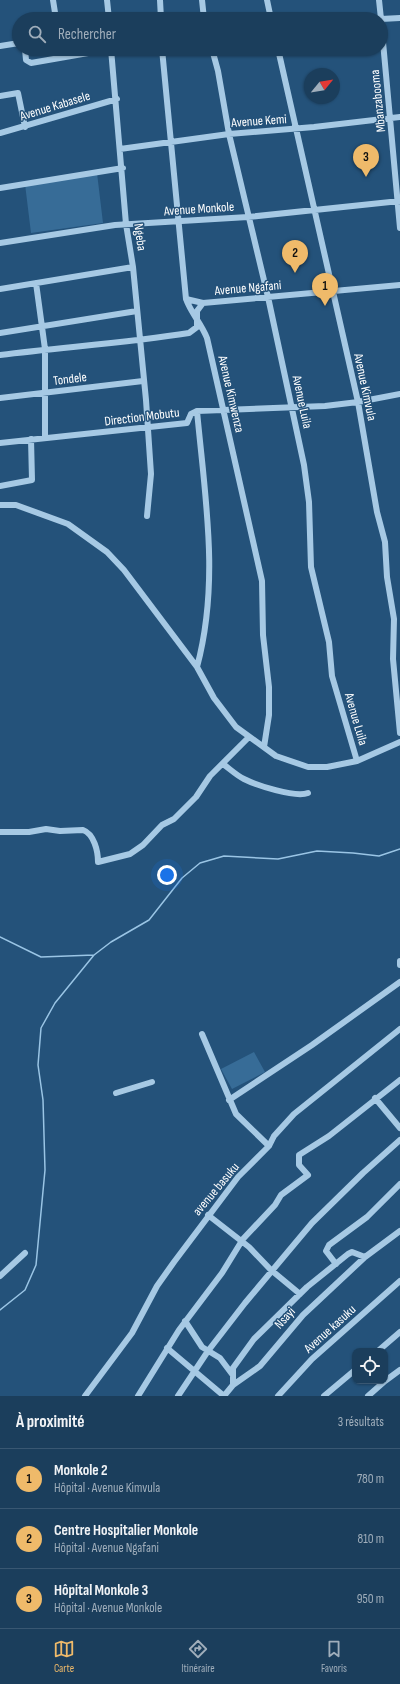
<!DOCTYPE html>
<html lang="fr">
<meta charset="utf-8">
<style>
:root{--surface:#1b3e5c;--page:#244562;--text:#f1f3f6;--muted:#a0aebb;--line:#395772;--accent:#efba6a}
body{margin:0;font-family:"Sofia Sans Condensed",sans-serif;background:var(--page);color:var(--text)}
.controls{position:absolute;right:12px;bottom:12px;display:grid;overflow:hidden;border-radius:8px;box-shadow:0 1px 3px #0004}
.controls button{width:36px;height:36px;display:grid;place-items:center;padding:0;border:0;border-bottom:1px solid var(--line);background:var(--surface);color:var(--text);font:20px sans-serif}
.compass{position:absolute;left:304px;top:68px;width:36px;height:36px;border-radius:50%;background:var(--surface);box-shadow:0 1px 3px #0004;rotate:60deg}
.you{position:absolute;left:167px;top:875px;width:14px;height:14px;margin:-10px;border:3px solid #fff;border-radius:50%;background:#1a73e8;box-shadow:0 0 0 6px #1a73e833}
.badge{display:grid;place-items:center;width:26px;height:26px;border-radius:50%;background:var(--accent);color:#111;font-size:13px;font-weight:700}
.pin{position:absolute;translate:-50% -33px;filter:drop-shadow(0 1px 2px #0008)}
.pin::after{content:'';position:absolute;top:21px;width:14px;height:12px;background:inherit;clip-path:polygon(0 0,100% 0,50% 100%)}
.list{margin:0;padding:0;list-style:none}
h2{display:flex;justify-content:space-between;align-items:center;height:52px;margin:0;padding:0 16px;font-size:17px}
h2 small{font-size:13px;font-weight:400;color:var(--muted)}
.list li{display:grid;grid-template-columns:26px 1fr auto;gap:12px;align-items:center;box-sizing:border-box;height:60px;padding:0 16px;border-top:1px solid var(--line)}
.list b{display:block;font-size:15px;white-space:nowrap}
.list p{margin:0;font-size:13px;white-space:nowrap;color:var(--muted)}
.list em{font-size:13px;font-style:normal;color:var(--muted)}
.icon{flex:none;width:22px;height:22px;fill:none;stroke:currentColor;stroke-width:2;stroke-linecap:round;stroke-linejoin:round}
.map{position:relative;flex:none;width:400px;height:1396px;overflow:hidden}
.search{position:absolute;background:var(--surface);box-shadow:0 1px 3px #0004;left:12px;right:12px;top:12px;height:44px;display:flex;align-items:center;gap:10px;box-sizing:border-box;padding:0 14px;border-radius:22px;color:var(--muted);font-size:15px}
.sheet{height:232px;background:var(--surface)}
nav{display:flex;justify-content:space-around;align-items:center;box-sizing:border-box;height:56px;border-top:1px solid var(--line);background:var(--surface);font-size:11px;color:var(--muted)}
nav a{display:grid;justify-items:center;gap:2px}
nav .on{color:var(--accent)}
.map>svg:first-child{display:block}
.green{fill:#376c97}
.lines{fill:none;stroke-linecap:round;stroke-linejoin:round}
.stream{stroke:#9ac5e5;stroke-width:1.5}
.minor{stroke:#a6c9e4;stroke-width:6}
.labels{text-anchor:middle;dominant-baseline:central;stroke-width:3;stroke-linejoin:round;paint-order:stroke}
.street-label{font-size:13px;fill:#fff;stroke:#24527a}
</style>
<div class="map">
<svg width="400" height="1396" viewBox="0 0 400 1396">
<rect width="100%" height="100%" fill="#24527a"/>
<path class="green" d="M97,173L103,223L31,233L25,184Z
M254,1052L265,1072L232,1089L221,1069Z"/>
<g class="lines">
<path class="stream" d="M0,937L41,957L94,955L111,942L149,920L182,878L200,863L224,856L278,859L317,851L353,853L379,856L400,849
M0,1310L25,1290L36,1265L45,1170L43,1100L38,1065L41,1028L55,1003L94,955"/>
<path class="minor" d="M53,0L56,19
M107,0L109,19
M160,0L161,19
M202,0L204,19
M267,0L271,19
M379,0L381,19
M381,19L400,18
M381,20L400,228
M0,46L19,43
M25,49L26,60L31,63L111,49
M111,49L126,224L133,267L146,400L151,474L147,516
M162,49L186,299C191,313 201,323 207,338L262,581L263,635L269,687V715L264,747
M212,49L218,71L229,134L268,297L304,465L309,502L311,567L329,642L332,676L357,761
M278,49L358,402L377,512L385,542L387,577L394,619L393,659L400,733
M0,96L18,93L25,127
M0,133L117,99
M120,149L229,134L314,127L400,117
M0,188L123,168
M0,243L115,225L248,217L400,201
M36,283L45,349V438
M0,289L133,267
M186,299L203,303
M0,333L137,311
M0,355C63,347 126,343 189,333L197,327V311L203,303L400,285
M0,398L143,381
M0,443L187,423L191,414L197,411L325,406L358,402L400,394
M0,486L32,480L31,439
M0,505H16L68,524L107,552L124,570L197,667L214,698L236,727L276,756L308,767H327L357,761L400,742
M197,667C220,581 205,498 197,411
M223,764C230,769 236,775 244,779C256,785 295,798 308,793
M0,832H29L46,829L60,831L83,830C94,834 98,851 98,862L130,854L143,845L162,825L174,819L196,797L210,776L249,737
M400,961V965
M202,1034L236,1114L269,1146
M116,1093L152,1082
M375,1098L400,1128
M229,1100L312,1045L400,982
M208,1215L249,1247L271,1270L300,1294
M336,1264L326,1251L329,1245L367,1217L400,1184
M0,1276L25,1253
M185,1321L202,1347L220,1358L232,1374
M167,1348L224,1396
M378,1351L400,1332
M385,1381L400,1370
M233,1385V1368L254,1339L307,1287L348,1254L352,1252L365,1257
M85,1396L132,1333L157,1286L174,1262L238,1177L269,1146L274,1136L294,1114L400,1029
M138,1396L179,1330L222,1273L243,1239L275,1205L281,1195L308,1175L299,1165V1155L329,1136L400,1080
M178,1396L208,1351L245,1303L312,1223L363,1173L400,1140
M224,1396L233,1385L260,1366L303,1315L365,1257L400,1231
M278,1396L312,1359L400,1281
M324,1396L355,1370
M368,1396L385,1381"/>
</g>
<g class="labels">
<g class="street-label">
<text transform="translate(378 101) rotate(-96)">Mbanzabooma</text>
<text transform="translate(55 106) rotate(-17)">Avenue Kabasele</text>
<text transform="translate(259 121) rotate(-4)">Avenue Kemi</text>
<text transform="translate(199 209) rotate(-4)">Avenue Monkole</text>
<text transform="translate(140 237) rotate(82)">Ngeba</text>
<text transform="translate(248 288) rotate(-5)">Avenue Ngafani</text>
<text transform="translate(70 379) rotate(-7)">Tondele</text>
<text transform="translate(365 387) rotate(78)">Avenue Kimvula</text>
<text transform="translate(231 394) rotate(77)">Avenue Kimwenza</text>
<text transform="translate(302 402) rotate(78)">Avenue Luila</text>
<text transform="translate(142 417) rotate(-7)">Direction Mobutu</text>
<text transform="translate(356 719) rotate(74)">Avenue Luila</text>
<text transform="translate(216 1189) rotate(-50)">avenue basuku</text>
<text transform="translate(285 1318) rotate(-48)">Nsayi</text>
<text transform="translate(330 1329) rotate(-42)">Avenue kasuku</text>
</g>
</g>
</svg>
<div class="controls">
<button><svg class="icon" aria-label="locate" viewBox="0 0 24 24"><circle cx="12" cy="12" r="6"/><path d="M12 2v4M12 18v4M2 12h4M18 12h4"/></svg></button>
</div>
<svg class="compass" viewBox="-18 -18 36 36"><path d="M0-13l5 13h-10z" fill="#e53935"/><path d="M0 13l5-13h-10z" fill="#a0aebb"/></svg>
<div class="you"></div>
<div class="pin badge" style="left:325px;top:306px">1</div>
<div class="pin badge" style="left:295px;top:273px">2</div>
<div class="pin badge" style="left:366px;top:177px">3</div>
<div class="search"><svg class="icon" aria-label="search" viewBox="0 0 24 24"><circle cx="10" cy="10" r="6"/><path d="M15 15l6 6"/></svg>Rechercher</div>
</div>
<section class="sheet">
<h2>À proximité<small>3 résultats</small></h2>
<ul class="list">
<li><span class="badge">1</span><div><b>Monkole 2</b><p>Hôpital · Avenue Kimvula</p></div><em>780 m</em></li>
<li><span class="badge">2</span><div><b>Centre Hospitalier Monkole</b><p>Hôpital · Avenue Ngafani</p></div><em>810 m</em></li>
<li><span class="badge">3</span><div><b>Hôpital Monkole 3</b><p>Hôpital · Avenue Monkole</p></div><em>950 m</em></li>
</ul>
</section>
<nav>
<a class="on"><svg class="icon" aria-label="map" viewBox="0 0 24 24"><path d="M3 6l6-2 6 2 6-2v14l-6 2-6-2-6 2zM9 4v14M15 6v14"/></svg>Carte</a>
<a><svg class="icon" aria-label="directions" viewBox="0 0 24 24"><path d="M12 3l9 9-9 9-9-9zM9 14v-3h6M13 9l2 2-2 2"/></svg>Itinéraire</a>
<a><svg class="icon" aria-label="saved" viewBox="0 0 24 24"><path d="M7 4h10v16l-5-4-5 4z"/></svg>Favoris</a>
</nav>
